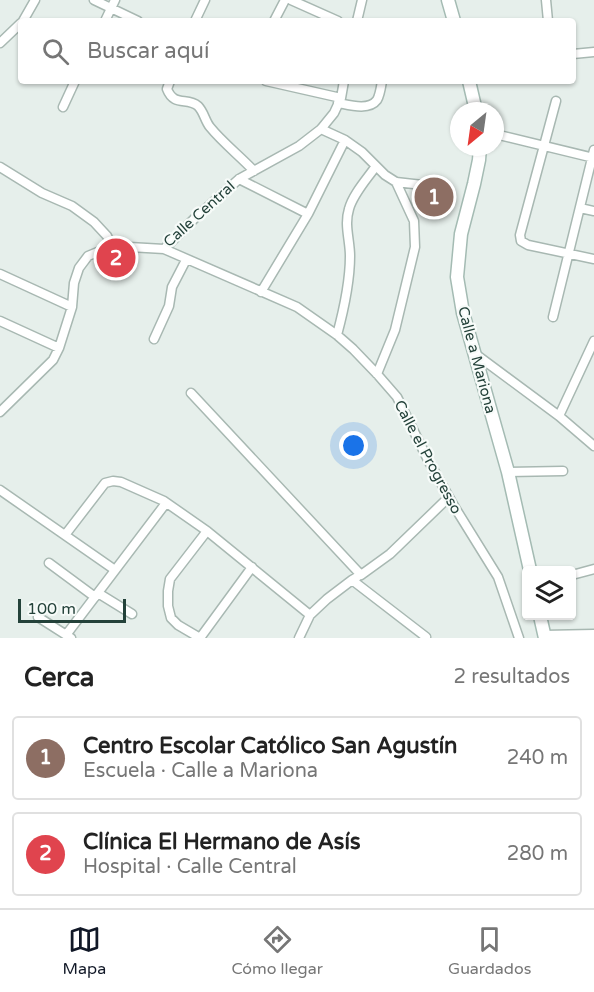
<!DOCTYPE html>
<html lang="es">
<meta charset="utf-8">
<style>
:root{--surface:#fff;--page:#f2f2f2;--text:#222;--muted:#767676;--line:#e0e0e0;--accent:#111827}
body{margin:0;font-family:"Varela Round",sans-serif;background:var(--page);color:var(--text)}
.controls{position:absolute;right:18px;bottom:18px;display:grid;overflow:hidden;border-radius:6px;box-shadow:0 2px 4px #0004}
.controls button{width:54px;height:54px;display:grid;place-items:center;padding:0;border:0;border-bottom:2px solid var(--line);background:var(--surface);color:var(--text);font:30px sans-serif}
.compass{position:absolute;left:450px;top:102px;width:54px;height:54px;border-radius:50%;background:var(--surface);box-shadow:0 2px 4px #0004;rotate:209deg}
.scale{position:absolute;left:18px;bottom:15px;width:108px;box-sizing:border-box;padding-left:6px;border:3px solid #24423a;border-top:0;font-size:16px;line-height:21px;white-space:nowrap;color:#24423a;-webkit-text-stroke:4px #f7fbf9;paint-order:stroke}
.you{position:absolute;left:354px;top:446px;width:21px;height:21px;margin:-15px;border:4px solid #fff;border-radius:50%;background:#1a73e8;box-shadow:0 0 0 9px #1a73e833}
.badge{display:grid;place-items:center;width:39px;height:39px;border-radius:50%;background:var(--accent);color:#fff;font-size:20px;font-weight:700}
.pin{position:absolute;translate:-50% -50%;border:3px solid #fff;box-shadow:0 2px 6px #0006}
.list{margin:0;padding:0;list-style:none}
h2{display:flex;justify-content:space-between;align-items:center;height:78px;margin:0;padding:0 24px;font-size:26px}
h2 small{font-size:20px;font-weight:400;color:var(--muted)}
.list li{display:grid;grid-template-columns:39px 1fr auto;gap:18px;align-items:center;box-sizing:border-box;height:84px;margin:0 12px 12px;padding:0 12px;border:2px solid var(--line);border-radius:6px}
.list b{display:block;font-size:22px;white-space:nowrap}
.list p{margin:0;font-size:20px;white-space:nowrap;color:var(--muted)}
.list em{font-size:20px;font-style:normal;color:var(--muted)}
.icon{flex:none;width:33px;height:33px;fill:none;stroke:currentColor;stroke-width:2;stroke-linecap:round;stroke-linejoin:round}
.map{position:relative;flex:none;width:594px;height:638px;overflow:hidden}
.search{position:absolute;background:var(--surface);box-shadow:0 2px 4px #0004;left:18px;right:18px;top:18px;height:66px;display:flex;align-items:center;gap:15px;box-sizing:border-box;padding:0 21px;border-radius:6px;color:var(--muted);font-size:22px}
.sheet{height:270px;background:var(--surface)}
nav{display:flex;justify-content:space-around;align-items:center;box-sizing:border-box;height:84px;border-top:2px solid var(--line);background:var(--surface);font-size:16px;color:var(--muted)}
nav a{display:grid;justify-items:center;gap:3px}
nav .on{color:var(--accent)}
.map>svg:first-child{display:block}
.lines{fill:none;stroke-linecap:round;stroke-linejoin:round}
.street-casing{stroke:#a8b8b2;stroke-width:11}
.secondary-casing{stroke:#a4bbb3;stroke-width:15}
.street{stroke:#fff;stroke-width:8}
.secondary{stroke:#fff;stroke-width:12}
.labels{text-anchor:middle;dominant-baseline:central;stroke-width:4.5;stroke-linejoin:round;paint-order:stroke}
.street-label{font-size:15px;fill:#24423a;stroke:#f7fbf9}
</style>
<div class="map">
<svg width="594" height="638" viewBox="0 0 594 638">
<rect width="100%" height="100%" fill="#e6efeb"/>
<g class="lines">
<g class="street-casing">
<path id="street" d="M94,0L138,21
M291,0L338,21
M546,0L548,21
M23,21L35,0
M105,21L115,0
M195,21L205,0
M274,21L285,0
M357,21L362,0
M0,43L21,23
M573,54L594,52
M170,81L167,89C174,107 187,97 198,106C204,112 205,121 210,127C223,143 240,156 254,171
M266,81L341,98
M556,101L520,235L521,241L528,245L594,259
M338,103C349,105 369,111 377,100C380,95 381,87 382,81
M63,107L75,81
M321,129L345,140L362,152L385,175L396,182L440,187
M495,134L594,158
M0,167L42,193L72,206L94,222L107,236L112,246
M239,179L308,214L345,140
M580,208L594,211
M164,249L297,307L337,335L353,349L377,374L397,397L428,460L454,506L498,577L519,638
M0,274L72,307
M261,292L308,214
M553,317L594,150
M0,321L59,348
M337,335C344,309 350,283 350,256C350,240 344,225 349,209C353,194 367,179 376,166
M154,339L169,306L172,287L186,260
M474,353L559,416L594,446
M377,374L395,330L415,247L414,221L396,182
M191,393L361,575L390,554L449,497
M0,412L53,360L59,348L72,307L74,283L79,268L88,256L112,246L164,249L195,218L239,179L299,146L321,129L334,113L341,98L344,81
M559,416L594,341
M508,472L563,471
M0,490L115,570
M207,531L170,579L168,591V606L171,618L178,625L200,638L252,567
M65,535L105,483L113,481L121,482L164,501L207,531L310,615L327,599L352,580
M49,563L95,597
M572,575L594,569
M357,577L352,580L426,637
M98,593L132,614
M38,617L71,638
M66,635L166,503
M544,635L594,634
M299,638L310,615"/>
</g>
<g class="secondary-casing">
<path id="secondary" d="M448,0L454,21
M469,81L476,111
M480,147L479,160L474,184L461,234L457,277L463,313L508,472L530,570
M540,616L545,638"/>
</g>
<use href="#street" class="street"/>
<use href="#secondary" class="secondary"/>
</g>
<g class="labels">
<g class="street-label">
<text transform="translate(199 214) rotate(-42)">Calle Central</text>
<text transform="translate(477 360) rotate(75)">Calle a Mariona</text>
<text transform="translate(428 457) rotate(62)">Calle el Progresso</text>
</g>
</g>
</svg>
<div class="controls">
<button><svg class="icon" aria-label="layers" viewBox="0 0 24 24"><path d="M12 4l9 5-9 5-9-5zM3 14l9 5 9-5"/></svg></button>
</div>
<svg class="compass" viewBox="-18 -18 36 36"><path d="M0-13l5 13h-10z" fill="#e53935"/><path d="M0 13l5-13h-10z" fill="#767676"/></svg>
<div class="scale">100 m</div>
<div class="you"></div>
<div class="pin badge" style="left:434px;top:197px;background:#8d6e63">1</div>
<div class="pin badge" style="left:116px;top:258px;background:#e0444e">2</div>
<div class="search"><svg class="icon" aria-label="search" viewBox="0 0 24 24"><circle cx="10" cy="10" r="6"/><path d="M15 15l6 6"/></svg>Buscar aquí</div>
</div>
<section class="sheet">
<h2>Cerca<small>2 resultados</small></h2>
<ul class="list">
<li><span class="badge" style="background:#8d6e63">1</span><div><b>Centro Escolar Católico San Agustín</b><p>Escuela · Calle a Mariona</p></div><em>240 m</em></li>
<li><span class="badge" style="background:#e0444e">2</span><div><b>Clínica El Hermano de Asís</b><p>Hospital · Calle Central</p></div><em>280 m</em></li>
</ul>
</section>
<nav>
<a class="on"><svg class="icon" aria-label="map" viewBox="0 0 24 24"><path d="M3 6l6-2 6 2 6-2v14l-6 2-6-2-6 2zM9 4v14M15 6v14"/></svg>Mapa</a>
<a><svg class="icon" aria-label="directions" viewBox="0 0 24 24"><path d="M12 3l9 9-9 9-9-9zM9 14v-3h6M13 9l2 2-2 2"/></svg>Cómo llegar</a>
<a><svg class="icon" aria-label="saved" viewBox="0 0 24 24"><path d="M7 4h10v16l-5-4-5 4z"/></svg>Guardados</a>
</nav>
